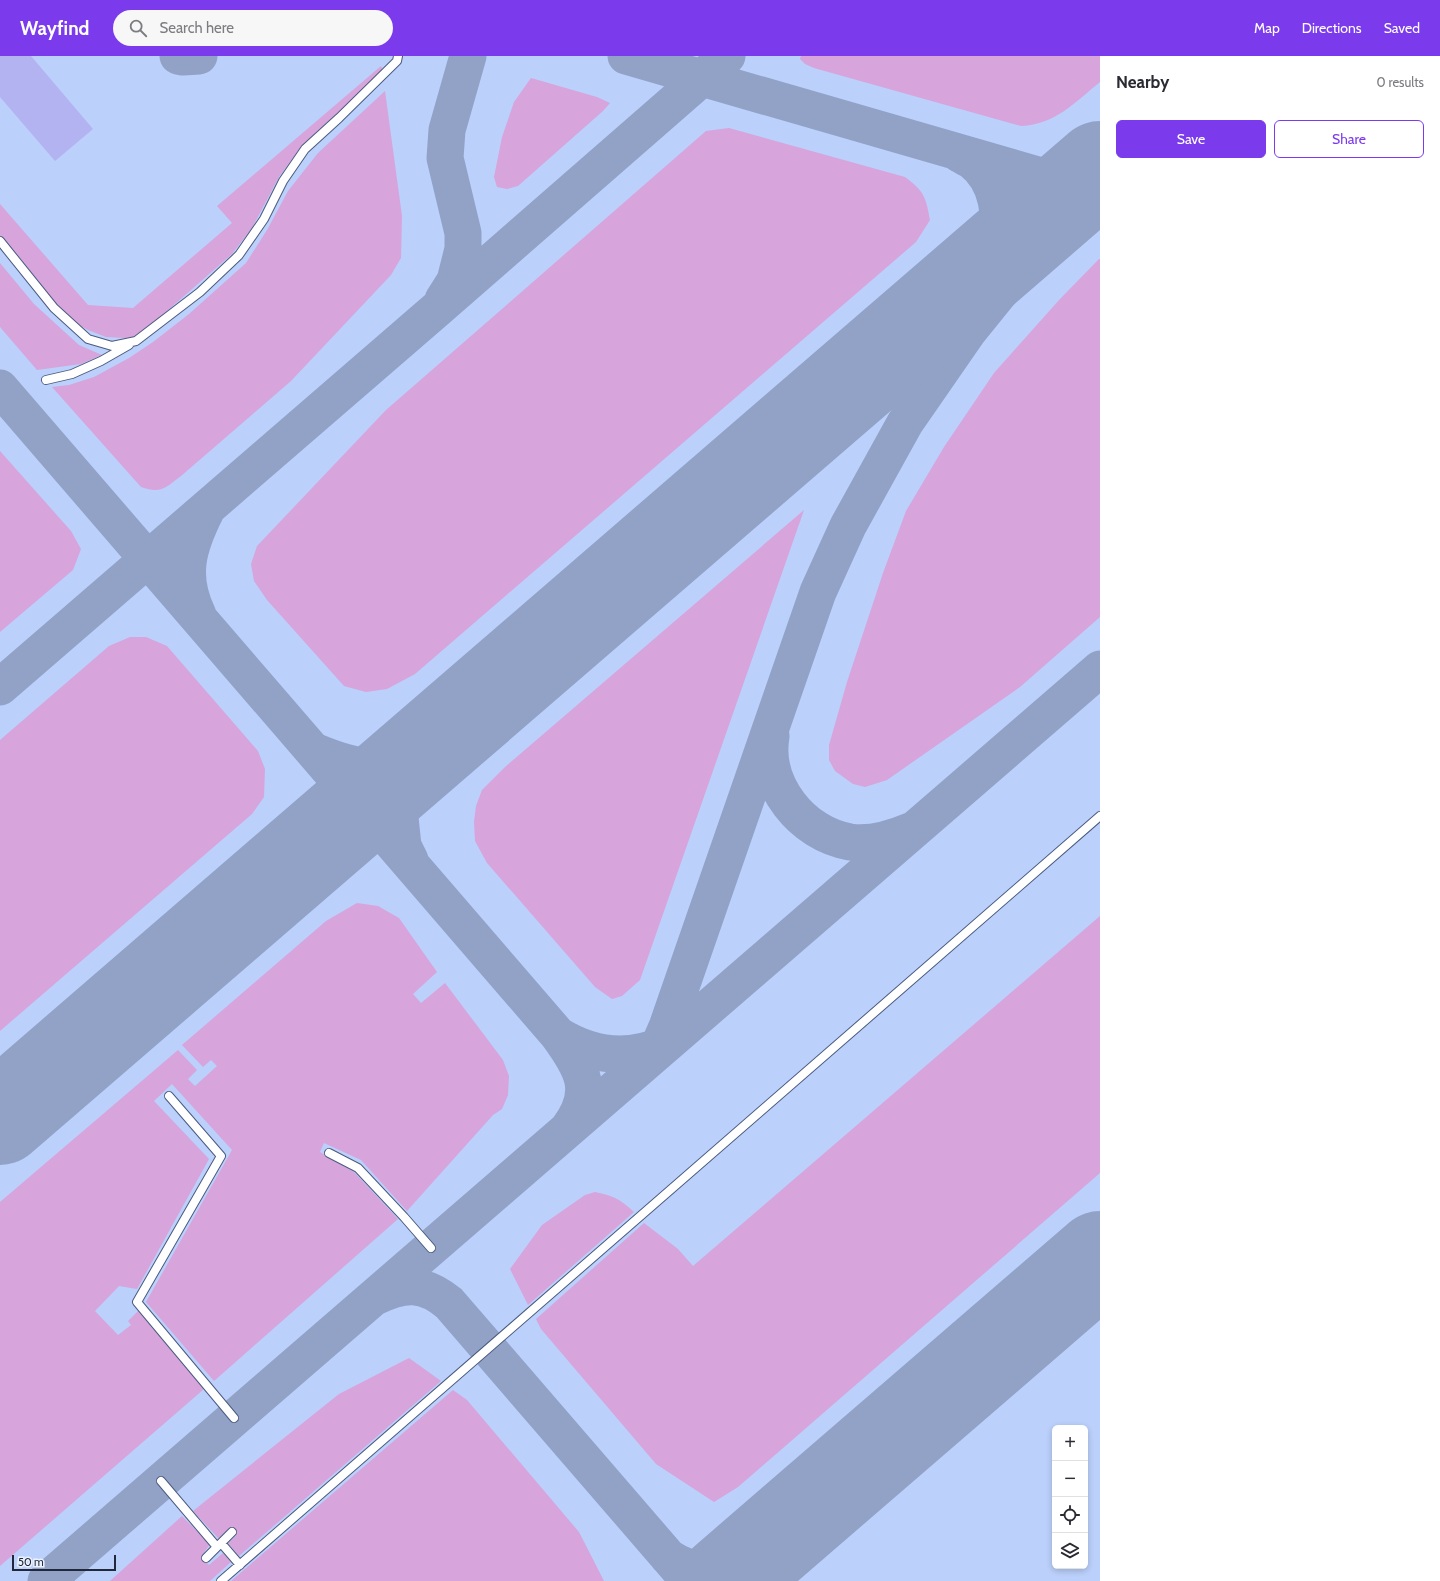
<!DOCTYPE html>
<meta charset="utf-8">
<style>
:root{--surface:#fff;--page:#f7f7f7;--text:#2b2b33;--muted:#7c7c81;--line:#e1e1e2;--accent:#7c3aed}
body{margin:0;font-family:Cabin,sans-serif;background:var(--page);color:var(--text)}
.controls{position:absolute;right:12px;bottom:12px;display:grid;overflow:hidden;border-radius:6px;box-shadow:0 2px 6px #0003}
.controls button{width:36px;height:36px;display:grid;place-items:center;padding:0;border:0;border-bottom:1px solid var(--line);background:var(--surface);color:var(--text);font:20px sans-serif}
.scale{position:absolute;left:12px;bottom:10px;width:104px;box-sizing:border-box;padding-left:4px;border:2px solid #202839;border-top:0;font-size:11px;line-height:14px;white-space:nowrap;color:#202839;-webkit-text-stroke:3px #eaf1fe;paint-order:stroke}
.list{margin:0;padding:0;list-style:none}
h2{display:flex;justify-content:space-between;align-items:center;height:52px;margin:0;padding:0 16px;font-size:17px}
h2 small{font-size:13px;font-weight:400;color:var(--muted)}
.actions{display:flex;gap:8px;padding:12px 16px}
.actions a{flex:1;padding:9px 0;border:1px solid var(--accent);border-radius:6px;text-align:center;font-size:14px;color:var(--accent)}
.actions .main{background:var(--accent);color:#fff}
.icon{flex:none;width:22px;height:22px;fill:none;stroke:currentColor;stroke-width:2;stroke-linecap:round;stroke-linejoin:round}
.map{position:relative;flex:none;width:1100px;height:1525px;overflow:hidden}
header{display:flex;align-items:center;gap:24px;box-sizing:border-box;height:56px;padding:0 20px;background:var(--accent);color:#fff}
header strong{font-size:19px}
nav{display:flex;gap:22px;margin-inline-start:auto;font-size:14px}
.search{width:280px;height:36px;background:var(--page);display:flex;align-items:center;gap:10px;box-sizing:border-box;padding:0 14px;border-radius:22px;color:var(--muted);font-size:15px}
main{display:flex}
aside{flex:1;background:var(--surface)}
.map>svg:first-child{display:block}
.green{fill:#d7a4db}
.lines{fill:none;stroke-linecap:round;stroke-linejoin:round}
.taxiway{stroke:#91a2c6;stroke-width:37}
.runway{stroke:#91a2c6;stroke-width:94}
.building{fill:#b3b3f1}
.service-casing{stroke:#4a5b80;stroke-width:10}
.service{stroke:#fff;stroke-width:8}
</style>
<header>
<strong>Wayfind</strong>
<div class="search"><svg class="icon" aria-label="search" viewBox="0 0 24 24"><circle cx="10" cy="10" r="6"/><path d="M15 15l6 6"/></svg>Search here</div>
<nav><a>Map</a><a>Directions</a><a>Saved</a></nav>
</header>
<main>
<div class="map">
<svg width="1100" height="1525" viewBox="0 0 1100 1525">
<rect width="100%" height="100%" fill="#bbd0fb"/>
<path class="green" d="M801,0H1100V26C1074,47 1056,68 1021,70L814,12L805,8L800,3Z
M381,10L383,15L301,91L279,121L252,172L232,198L159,262L133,281L125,282L106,281L88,274L70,264L0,190V148L88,249L133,252L232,167L217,150Z
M531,22L597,41L610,47L603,55L518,130L507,133L497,131L494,121L502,81L514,46Z
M385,35L402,160L401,202L391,219L291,325L181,420C165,432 161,438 141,431L52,331L69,329L94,321L129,302L153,286L189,258L246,207L267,174L288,135L318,97Z
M729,72L905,121C924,135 926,141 930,164L916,186L415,618L387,633L366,636L344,630L267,544L254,525L251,508L257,490L386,354L706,75Z
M1099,203H1100V561L1020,631L887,724L865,731L853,728L835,715L829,704V689L847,626L883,517L906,455L944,391L994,317L1060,243Z
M0,207L34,248L79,289L102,299L81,308L37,314L0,271Z
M0,395L71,475L81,493L73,514L0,576Z
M804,454L640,924L622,940L612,943L595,931L487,807L475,785L474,766L476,750L482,734L505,711Z
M130,581H146L167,590L258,695L265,713L264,741L252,758L0,975V684L109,590Z
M357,847L378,850L399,862L437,916L413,938L421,947L445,927L503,1004L509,1020L508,1039L502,1053L493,1059L407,1155L361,1104L324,1087L320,1096L354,1116L398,1163L214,1325L146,1246L232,1094L172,1028L154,1045L209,1103L137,1233L119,1230L95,1255L118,1279L131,1269L128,1265L139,1254L204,1333L0,1510V1146L178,994L197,1014L188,1023L195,1030L217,1010L211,1004L203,1011L182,989L326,865Z
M1100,860V1117L738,1431L714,1446L656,1408L541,1273L536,1263L644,1167L678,1193L693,1210Z
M595,1136C614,1140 620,1143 634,1156L528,1249L510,1213L542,1169L585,1139Z
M409,1302L441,1325L239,1500L228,1487L236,1480L232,1474L219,1483L193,1455L339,1338Z
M453,1334L467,1344L579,1476L604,1525H231Z
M182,1460L210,1488L201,1501L209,1509L223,1497L231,1506L210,1525H110Z"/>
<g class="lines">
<path class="taxiway" d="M178,0L183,1L199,0
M626,0L1100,137
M958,97C962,100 967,102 972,105C998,125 1004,163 992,193C987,204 979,214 971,223
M443,244L455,225L463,193V177L445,102L447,74L468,0
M0,332L558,979C583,1013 596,1036 568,1073
M198,559C179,520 188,491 206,455
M0,631L436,254L727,0
M771,680C763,729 802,778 850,786C871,789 891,783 910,775
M314,695C337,705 361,713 386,711C397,710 409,704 419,700
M410,804L403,790L400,762L403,734L419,700
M558,979C592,1000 627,1005 664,988
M657,994L667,971L818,536L848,470L905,367L968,276L1030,199L1100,124
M375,1241C405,1227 423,1226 449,1247L689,1525
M668,1501C702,1523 722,1516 756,1499
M46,1525L1100,613"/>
<path class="runway" d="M0,1062L1100,112
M726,1525L1100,1202"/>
</g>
<path class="building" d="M0,0H31L93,73L55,105L0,41Z"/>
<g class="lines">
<g class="service-casing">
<path id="service" d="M0,185L54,252L88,283L112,290L136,285L200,236L239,199L264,163L283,125L305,93L339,62L397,5L398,0
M46,324L72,318L101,305L129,289
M169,1040L221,1100L137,1246L234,1362
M329,1097L358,1112L404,1161L431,1192
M161,1425L217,1491L221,1487L240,1509
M221,1487L232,1476
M206,1502L217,1491
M221,1525L1100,760"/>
</g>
<use href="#service" class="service"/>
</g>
</svg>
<div class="controls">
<button>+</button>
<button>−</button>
<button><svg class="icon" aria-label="locate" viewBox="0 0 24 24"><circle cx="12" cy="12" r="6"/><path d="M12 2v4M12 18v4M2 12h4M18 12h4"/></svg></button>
<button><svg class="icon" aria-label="layers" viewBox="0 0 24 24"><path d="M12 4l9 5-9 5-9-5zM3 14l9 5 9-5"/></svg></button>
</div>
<div class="scale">50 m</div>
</div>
<aside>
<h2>Nearby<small>0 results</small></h2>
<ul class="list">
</ul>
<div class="actions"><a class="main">Save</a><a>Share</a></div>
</aside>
</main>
